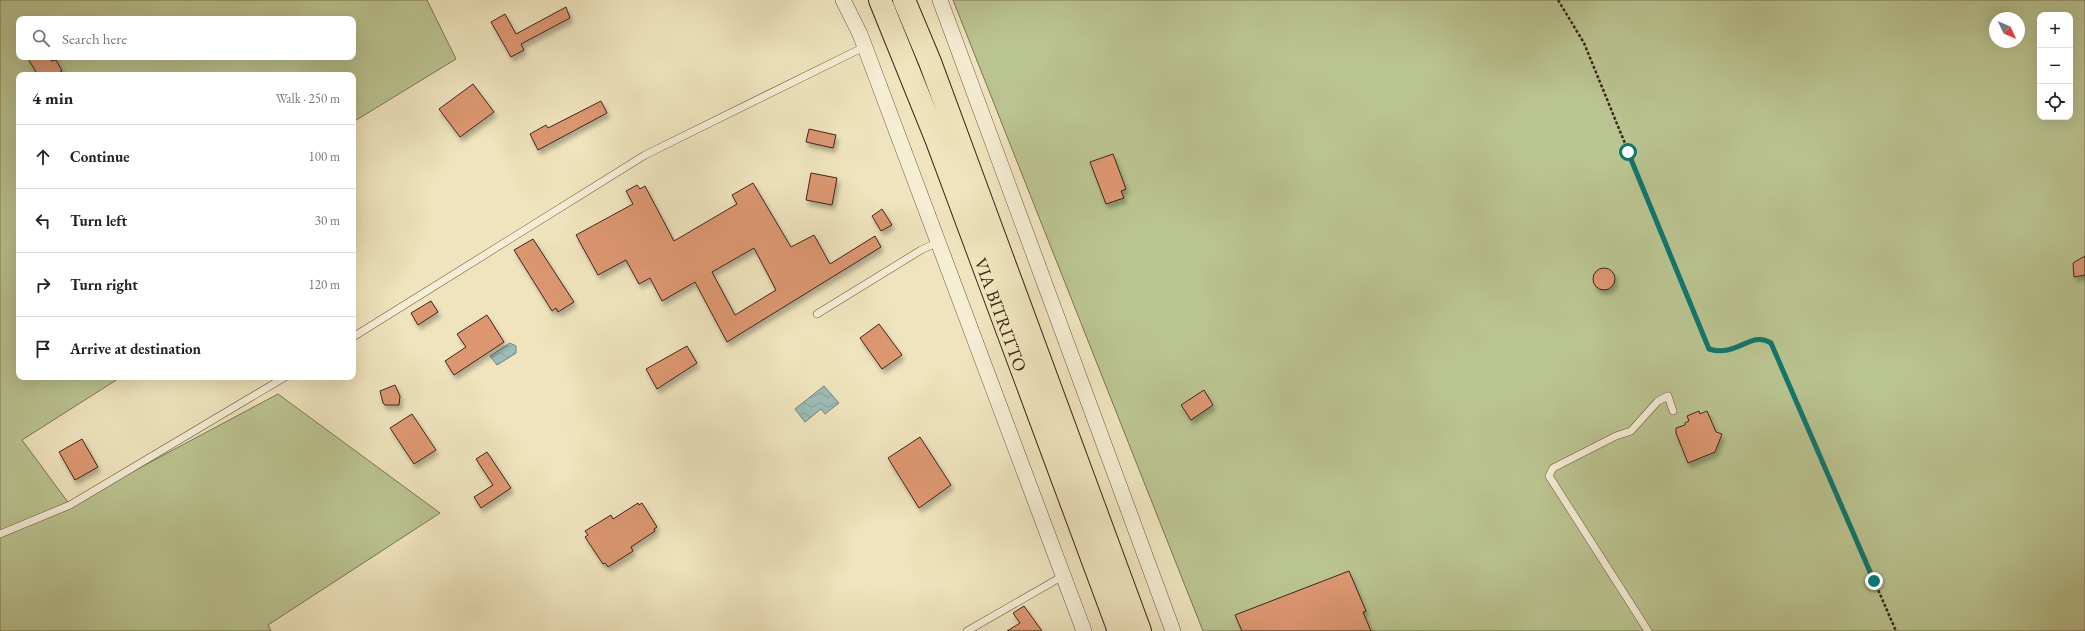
<!DOCTYPE html>
<meta charset="utf-8">
<style>
:root{--surface:#fff;--page:#f2f2f2;--text:#222;--muted:#767676;--line:#e0e0e0}
body{margin:0;font-family:"EB Garamond",serif;background:var(--page);color:var(--text)}
.controls{position:absolute;right:12px;top:12px;display:grid;overflow:hidden;border-radius:8px;box-shadow:0 4px 16px #0002}
.controls button{width:36px;height:36px;display:grid;place-items:center;padding:0;border:0;border-bottom:1px solid var(--line);background:var(--surface);color:var(--text);font:20px sans-serif}
.compass{position:absolute;left:1989px;top:12px;width:36px;height:36px;border-radius:50%;background:var(--surface);box-shadow:0 4px 16px #0002;rotate:134deg}
.stop{position:absolute;width:12px;height:12px;margin:-9px;border:3px solid #0f766e;border-radius:50%;background:#fff}
.stop.end{background:#0f766e;border-color:#fff;box-shadow:0 1px 4px #0008}
.list{margin:0;padding:0;list-style:none}
h2{display:flex;justify-content:space-between;align-items:center;height:52px;margin:0;padding:0 16px;font-size:17px}
h2 small{font-size:13px;font-weight:400;color:var(--muted)}
.list li{display:grid;grid-template-columns:26px 1fr auto;gap:12px;align-items:center;box-sizing:border-box;height:64px;padding:0 16px;border-top:1px solid var(--line)}
.list b{display:block;font-size:15px;white-space:nowrap}
.list em{font-size:13px;font-style:normal;color:var(--muted)}
.icon{flex:none;width:22px;height:22px;fill:none;stroke:currentColor;stroke-width:2;stroke-linecap:round;stroke-linejoin:round}
.map{position:relative;flex:none;width:2085px;height:631px;overflow:hidden}
.search{position:absolute;background:var(--surface);box-shadow:0 4px 16px #0002;left:16px;top:16px;width:340px;height:44px;display:flex;align-items:center;gap:10px;box-sizing:border-box;padding:0 14px;border-radius:8px;color:var(--muted);font-size:15px}
.panel{position:absolute;background:var(--surface);box-shadow:0 4px 16px #0002;left:16px;top:72px;width:340px;height:308px;border-radius:8px}
.map>svg:first-child{display:block}
.green{fill:#bac490;stroke:#7c7456;fill-rule:evenodd}
.water{fill:url(#water-waves);stroke:#77807a}
.building{fill:#dc9771;stroke:#3f251b;fill-rule:evenodd;filter:url(#shadow)}
.lines{fill:none;stroke-linecap:round;stroke-linejoin:round}
.lane-casing{stroke:#6b5544;stroke-width:8}
.street-casing{stroke:#6b5544;stroke-width:16}
.highway-casing{stroke:#3f251b;stroke-width:24}
.path{stroke:#3f251b;stroke-width:2.5;stroke-dasharray:3 2;stroke-linecap:butt}
.lane{stroke:#f5edd4;stroke-width:7}
.street{stroke:#f5edd4;stroke-width:15}
.highway{stroke:#efe4bd;stroke-width:22}
.route{stroke:#0f766e;stroke-width:5}
.labels{text-anchor:middle;dominant-baseline:central;stroke-width:3.5;stroke-linejoin:round;paint-order:stroke}
.street-label{font-size:18px;fill:#3f251b;stroke:#f5edd4}
</style>
<div class="map">
<svg width="2085" height="631" viewBox="0 0 2085 631">
<defs>
<pattern id="water-waves" width="16" height="10" patternUnits="userSpaceOnUse"><rect width="16" height="10" fill="#9cbdb9"/><path d="M0 5q4-4 8 0t8 0" fill="none" stroke="#87a29e"/></pattern>
<filter id="shadow"><feDropShadow dx="2.5" dy="4.5" stdDeviation="2" flood-color="#0004"/></filter>
</defs>
<rect width="100%" height="100%" fill="#efe4bd"/>
<filter id="stains"><feTurbulence type="fractalNoise" baseFrequency=".005" numOctaves="4"/><feColorMatrix values="0 0 0 0 .2 0 0 0 0 .09 0 0 0 0 .02 0 0 0 .5 -.17"/></filter>
<radialGradient id="worn" r=".72"><stop offset=".6" stop-color="#630" stop-opacity="0"/><stop offset="1" stop-color="#630" stop-opacity=".3"/></radialGradient>
<path class="green" d="M0,0H427L456,59L353,122V75H19V377H121L22,440L70,505L278,394L440,513L268,625L271,631H0ZM19,19H353V57H19Z
M953,0H2085V631H1203ZM2040,15H2070V117H2040ZM1995,18H2019V42H1995Z"/>
<path class="water" d="M510,343L516,346V353L497,365L490,356Z
M824,386L839,403L825,414L821,409L805,422L795,409Z"/>
<path class="building" d="M566,7L570,18L521,44L524,50L511,57L491,22L505,14L516,34Z
M27,57H59L51,61L56,60L62,71L55,75H38Z
M473,84L494,112L460,137L439,109Z
M601,101L607,113L538,150L530,134L546,125L548,128Z
M809,129L836,135L833,148L806,142Z
M1113,154L1126,189L1121,191L1124,198L1106,204L1090,162Z
M811,173L837,178L832,205L806,200Z
M753,183L791,247L814,235L830,264L875,236L881,247L727,342L695,282L662,301L650,278L639,284L626,260L598,275L576,235L633,204L626,191L637,185L640,189L645,186L674,241L737,204L732,195ZM754,248L776,290L735,315L712,272Z
M882,209L892,225L881,231L872,216Z
M533,239L574,302L558,312L556,308L552,311L514,250Z
M2085,256V275L2074,277L2073,263Z
M1593 279a11 11 0 1 1 22 0a11 11 0 1 1-22 0Z
M431,301L438,312L418,325L411,313Z
M487,315L504,342L454,375L445,361L466,347L457,334Z
M879,324L902,355L882,369L860,338Z
M687,346L697,363L657,389L646,369Z
M395,385L400,396L399,405H385L383,403L380,391Z
M1204,390L1213,405L1191,420L1181,405Z
M1699,411L1700,414L1707,411L1716,432L1722,434L1715,452L1688,463L1676,433V428L1685,425V423L1689,421L1687,416Z
M412,414L436,450L414,464L390,428Z
M920,437L951,485L919,508L888,458Z
M82,439L98,467L75,480L59,452Z
M487,452L511,488L481,508L474,497L493,485L476,459Z
M638,503L639,505L642,503L657,527L654,529L655,531L631,547L633,551L608,567L605,563L603,564L585,537L588,535L585,531L611,515L613,519Z
M1349,571L1366,611L1363,612L1371,631H1242L1235,615Z
M1024,606L1042,631H1007L1020,623L1013,613Z"/>
<g class="lines">
<g class="lane-casing">
<path id="lane" d="M817,314L921,250L938,242
M353,337L645,155L864,47
M0,534L70,505L285,377
M967,631L1063,576
M1648,631L1549,476L1553,468L1616,436L1631,431L1658,401L1668,396L1673,411"/>
</g>
<g class="street-casing">
<path id="street" d="M843,0L860,34L1084,631
M940,0L1173,631"/>
</g>
<g class="highway-casing">
<g id="highway">
<path id="s1" d="M880,0L937,141L1119,631"/>
<path d="M904,0L930,62L1140,631"/>
</g>
</g>
<path class="path" d="M1558,0L1584,43L1709,349C1737,358 1750,330 1771,343L1896,631"/>
<use href="#lane" class="lane"/>
<use href="#street" class="street"/>
<use href="#highway" class="highway"/>
</g>
<g class="lines">
<path class="route" d="M1628,152L1709,349C1737,358 1750,330 1771,343L1874,581"/>
</g>
<g class="labels">
<g class="street-label">
<text stroke="none"><textPath href="#s1" startOffset="337">VIA BITRITTO</textPath></text>
</g>
</g>
<rect width="100%" height="100%" filter="url(#stains)"/>
<rect width="100%" height="100%" fill="url(#worn)"/>
</svg>
<div class="controls">
<button>+</button>
<button>−</button>
<button><svg class="icon" aria-label="locate" viewBox="0 0 24 24"><circle cx="12" cy="12" r="6"/><path d="M12 2v4M12 18v4M2 12h4M18 12h4"/></svg></button>
</div>
<svg class="compass" viewBox="-18 -18 36 36"><path d="M0-13l5 13h-10z" fill="#e53935"/><path d="M0 13l5-13h-10z" fill="#767676"/></svg>
<div class="stop" style="left:1628px;top:152px"></div>
<div class="stop end" style="left:1874px;top:581px"></div>
<div class="search"><svg class="icon" aria-label="search" viewBox="0 0 24 24"><circle cx="10" cy="10" r="6"/><path d="M15 15l6 6"/></svg>Search here</div>
<section class="panel">
<h2>4 min<small>Walk · 250 m</small></h2>
<ul class="list">
<li><svg class="icon" aria-label="ahead" viewBox="0 0 24 24"><path d="M12 20V5M6 11l6-6 6 6"/></svg><div><b>Continue</b></div><em>100 m</em></li>
<li><svg class="icon" aria-label="left" viewBox="0 0 24 24"><path d="M17 20v-9H6M10 6l-5 5 5 5"/></svg><div><b>Turn left</b></div><em>30 m</em></li>
<li><svg class="icon" aria-label="right" viewBox="0 0 24 24"><path d="M7 20v-9h11M14 6l5 5-5 5"/></svg><div><b>Turn right</b></div><em>120 m</em></li>
<li><svg class="icon" aria-label="arrive" viewBox="0 0 24 24"><path d="M6 21V4h12l-3 4 3 4H6"/></svg><div><b>Arrive at destination</b></div></li>
</ul>
</section>
</div>
